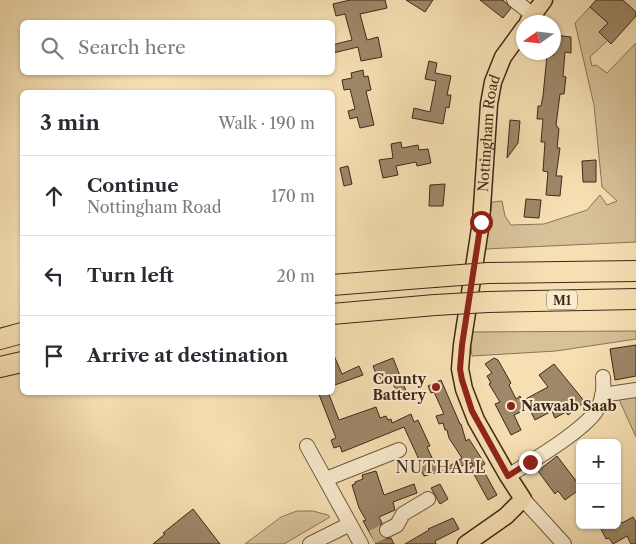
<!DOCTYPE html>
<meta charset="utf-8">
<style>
:root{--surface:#fff;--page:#f2f2f3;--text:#2b2b33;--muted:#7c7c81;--line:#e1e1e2}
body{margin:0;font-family:"Libre Caslon Text",serif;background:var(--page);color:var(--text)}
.controls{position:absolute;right:15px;bottom:15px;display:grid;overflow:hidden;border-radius:8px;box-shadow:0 1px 4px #0004}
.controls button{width:45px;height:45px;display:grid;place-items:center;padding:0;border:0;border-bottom:1px solid var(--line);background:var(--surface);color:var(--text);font:25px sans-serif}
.compass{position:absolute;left:516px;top:15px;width:45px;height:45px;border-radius:50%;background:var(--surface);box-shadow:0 1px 4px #0004;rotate:256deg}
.stop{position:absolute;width:15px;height:15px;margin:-11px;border:4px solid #8f2418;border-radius:50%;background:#fff}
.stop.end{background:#8f2418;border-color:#fff;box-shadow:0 1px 5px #0008}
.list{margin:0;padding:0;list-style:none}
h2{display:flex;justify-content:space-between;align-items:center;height:65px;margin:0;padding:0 20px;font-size:21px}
h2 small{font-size:16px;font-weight:400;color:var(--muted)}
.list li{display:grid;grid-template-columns:32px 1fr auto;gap:15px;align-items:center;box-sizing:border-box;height:80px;padding:0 20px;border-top:1px solid var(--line)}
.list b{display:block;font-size:19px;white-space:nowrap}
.list p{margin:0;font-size:16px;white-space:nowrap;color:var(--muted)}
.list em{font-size:16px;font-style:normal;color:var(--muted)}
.icon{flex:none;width:28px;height:28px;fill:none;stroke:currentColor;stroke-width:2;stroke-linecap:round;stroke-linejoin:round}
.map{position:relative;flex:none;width:636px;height:544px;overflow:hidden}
.search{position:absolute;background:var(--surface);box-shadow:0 1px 4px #0004;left:20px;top:20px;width:315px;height:55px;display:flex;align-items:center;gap:12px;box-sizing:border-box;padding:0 18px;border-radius:8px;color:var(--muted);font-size:19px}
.panel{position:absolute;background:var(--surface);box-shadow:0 1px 4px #0004;left:20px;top:90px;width:315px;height:305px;border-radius:8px}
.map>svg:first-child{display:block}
.green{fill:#d7c199;stroke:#8b7459}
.building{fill:#9e8869;stroke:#3f2819}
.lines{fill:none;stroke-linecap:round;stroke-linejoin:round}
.minor-tunnel{stroke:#d1bb94;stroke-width:14;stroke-dasharray:14 7;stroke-linecap:butt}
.minor-casing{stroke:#6d5640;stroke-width:16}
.major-casing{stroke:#3f2819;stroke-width:19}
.highway-casing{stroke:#3f2819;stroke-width:22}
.minor{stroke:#f9ebce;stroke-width:14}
.major{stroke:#f6e0b3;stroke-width:16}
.highway{stroke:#f6e0b3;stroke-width:20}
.highway-bridge-casing{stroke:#3f2819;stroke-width:22;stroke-linecap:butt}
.highway-bridge{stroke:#f6e0b3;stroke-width:20}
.route{stroke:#8f2418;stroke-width:6}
.poi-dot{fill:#8f2418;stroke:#f9ebce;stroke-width:2}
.labels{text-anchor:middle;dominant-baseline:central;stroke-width:4;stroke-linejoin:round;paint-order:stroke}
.shield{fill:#f9ebce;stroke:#77624f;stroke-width:1}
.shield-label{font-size:12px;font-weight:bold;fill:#3f2819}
.street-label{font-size:14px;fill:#3f2819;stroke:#f9ebce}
.poi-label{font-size:14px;font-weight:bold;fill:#3f2819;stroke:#f9ebce;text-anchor:end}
.quarter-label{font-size:16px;letter-spacing:1px;fill:#3f2819;stroke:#f9ebce}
</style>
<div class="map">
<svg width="636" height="544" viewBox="0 0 636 544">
<rect width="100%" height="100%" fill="#f6e0b3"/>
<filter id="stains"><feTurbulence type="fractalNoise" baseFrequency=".004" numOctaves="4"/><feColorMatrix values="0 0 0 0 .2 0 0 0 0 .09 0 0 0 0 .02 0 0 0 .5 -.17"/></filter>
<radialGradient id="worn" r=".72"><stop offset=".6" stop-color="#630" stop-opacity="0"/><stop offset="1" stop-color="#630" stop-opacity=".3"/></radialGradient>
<path class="green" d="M590,7L608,23L599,32L608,40L590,57L592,66L596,65L607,73L636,43V242L485,249L492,202L502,201L505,216L511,225L544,224L587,210L600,195L607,205L617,201L602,187L594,105L575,23Z
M636,331V339L556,351L472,356L469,332Z
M636,392V437L617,395Z
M297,511H313L328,515L330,517L284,544H245L281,517Z"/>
<path class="building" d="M350,0H385L387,8L360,14L367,40L378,37L382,57L361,61L358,47L333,53L332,45L352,40L345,14L336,16L333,4Z
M406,0H433L425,12Z
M480,0H503L511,8L503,18Z
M596,0H623L636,12V16L611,44L599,32L608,23L590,7Z
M554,35L571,37V53L565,52L563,76L566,77L564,94H560L556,125L559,129L557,148H560L556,176H562L560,196L546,195L548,172L543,171L545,142H541L543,119H537L538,106H541L543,96L547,55H554Z
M429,61L437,63L435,73L451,76L447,95H451L449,108L446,107L443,124L412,118L414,108L430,112L436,81L425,79Z
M363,70L364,77L368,76L371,90L366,91L374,125L360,128L357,117L350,119L348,111L355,109L350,89L344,90L342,80L352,78L351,73Z
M510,120L520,121L518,143L507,158Z
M401,142L402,148L418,145L419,150L428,149L431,163L417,166L416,162L396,166L398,175L383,178L379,160L393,158L391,144Z
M596,160V182H583L582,161Z
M348,166L352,184L344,186L340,168Z
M445,184L443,206H429L430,185Z
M526,199L541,200L539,218L524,217Z
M636,345V376L615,380L610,349Z
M332,351L342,374L359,366L363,375L332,386Z
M393,358L408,396L399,399L390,375L381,379L379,375L377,376L373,366Z
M494,358L498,360L511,383L509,385L516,399L520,396L522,401L548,387L539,375L554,364L585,402L568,415L566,412L555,418L552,411L535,420L529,408L514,415L521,430L511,435L495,404L500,402L489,384L491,383L487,376L492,373L485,364Z
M441,380L460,424H461L466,441L469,439L485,464L481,466L497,495L488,500L470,467L473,465L472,463L449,469L448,467L462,458L449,438L447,430H445L443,423L439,424L436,416L444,414L434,392L431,393L428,386Z
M318,392H328L339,420L376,407L380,418L386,416L388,420L391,419L392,423L411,414L414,422L418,420L430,446L427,447L433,460L439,459L442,471L424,476L418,465L421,464L404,427L342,452L340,446L334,448L331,440L336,438Z
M557,456L580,486V489L565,500L558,491L555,494L538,471Z
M376,471L384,495L414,484L417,493L393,502L395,510L379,517L382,523L378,529L379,534L386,539L391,538L394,544H376L363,521L366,520L359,508L352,485L355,484V482L363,479L362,475Z
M440,484L448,499L440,504L431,488Z
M193,509L220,544H153L165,534L163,533Z
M617,517L622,523L633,517L636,522V544H631L627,536L613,544L609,538L606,539L599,525H617Z
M453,518L459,529L435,541L436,544H405L429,530L428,529Z"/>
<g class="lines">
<path class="minor-tunnel" d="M372,537L387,530"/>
<g class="minor-casing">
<path id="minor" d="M514,0L533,15
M602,395L636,390
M307,446L361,544
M508,476C530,462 582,432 596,411C603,400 604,390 603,377
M326,479L399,450
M523,499L564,544
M387,530L397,525L403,514L428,499
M310,544L350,524"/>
</g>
<g class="major-casing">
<g id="major">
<path d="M528,22L544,0"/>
<path id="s1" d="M466,544L506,516L523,499L508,476L476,420L464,389L460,369L462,345L481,222L489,104L493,82L503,57L524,28"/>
</g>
</g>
<g class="highway-casing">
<path id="highway" d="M488,273L636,271
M332,285L434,277
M488,302L636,299
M332,314L435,305
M0,339L22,333
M0,367L22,362"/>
</g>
<use href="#minor" class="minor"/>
<use href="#major" class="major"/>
<use href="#highway" class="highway"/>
<g class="highway-bridge-casing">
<path id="highway-bridge" d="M434,277L488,273
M435,305L488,302"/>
</g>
<use href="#highway-bridge" class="highway-bridge"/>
</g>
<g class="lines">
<path class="route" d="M481,222L462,345L460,369L462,380L472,411L508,476L530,462"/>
</g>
<g class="poi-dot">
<circle cx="436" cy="387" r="5"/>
<circle cx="511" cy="406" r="5"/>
</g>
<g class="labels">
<rect class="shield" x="547" y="290.5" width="30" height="19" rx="4"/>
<g class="shield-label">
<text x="562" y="300">M1</text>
</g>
<g class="street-label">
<text stroke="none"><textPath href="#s1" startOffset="456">Nottingham Road</textPath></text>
</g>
<g class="poi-label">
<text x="426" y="379">County<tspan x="426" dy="16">Battery</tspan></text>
<text x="521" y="406" text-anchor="start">Nawaab Saab</text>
</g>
<g class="quarter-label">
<text x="441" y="467">NUTHALL</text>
</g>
</g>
<rect width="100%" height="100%" filter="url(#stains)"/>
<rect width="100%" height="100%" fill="url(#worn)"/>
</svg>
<div class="controls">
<button>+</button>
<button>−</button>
</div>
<svg class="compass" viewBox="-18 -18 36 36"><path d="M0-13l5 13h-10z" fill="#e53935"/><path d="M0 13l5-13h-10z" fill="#7c7c81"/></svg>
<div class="stop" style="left:481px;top:222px"></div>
<div class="stop end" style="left:530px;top:462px"></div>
<div class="search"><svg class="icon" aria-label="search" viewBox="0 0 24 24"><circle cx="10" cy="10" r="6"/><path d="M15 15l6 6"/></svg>Search here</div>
<section class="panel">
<h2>3 min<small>Walk · 190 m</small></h2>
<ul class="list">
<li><svg class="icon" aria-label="ahead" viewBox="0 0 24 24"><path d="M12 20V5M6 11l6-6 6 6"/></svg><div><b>Continue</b><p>Nottingham Road</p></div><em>170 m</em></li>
<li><svg class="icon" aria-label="left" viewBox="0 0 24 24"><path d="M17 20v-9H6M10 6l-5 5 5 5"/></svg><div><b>Turn left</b></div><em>20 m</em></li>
<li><svg class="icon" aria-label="arrive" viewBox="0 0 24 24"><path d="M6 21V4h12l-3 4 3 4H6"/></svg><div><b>Arrive at destination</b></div></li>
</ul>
</section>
</div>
